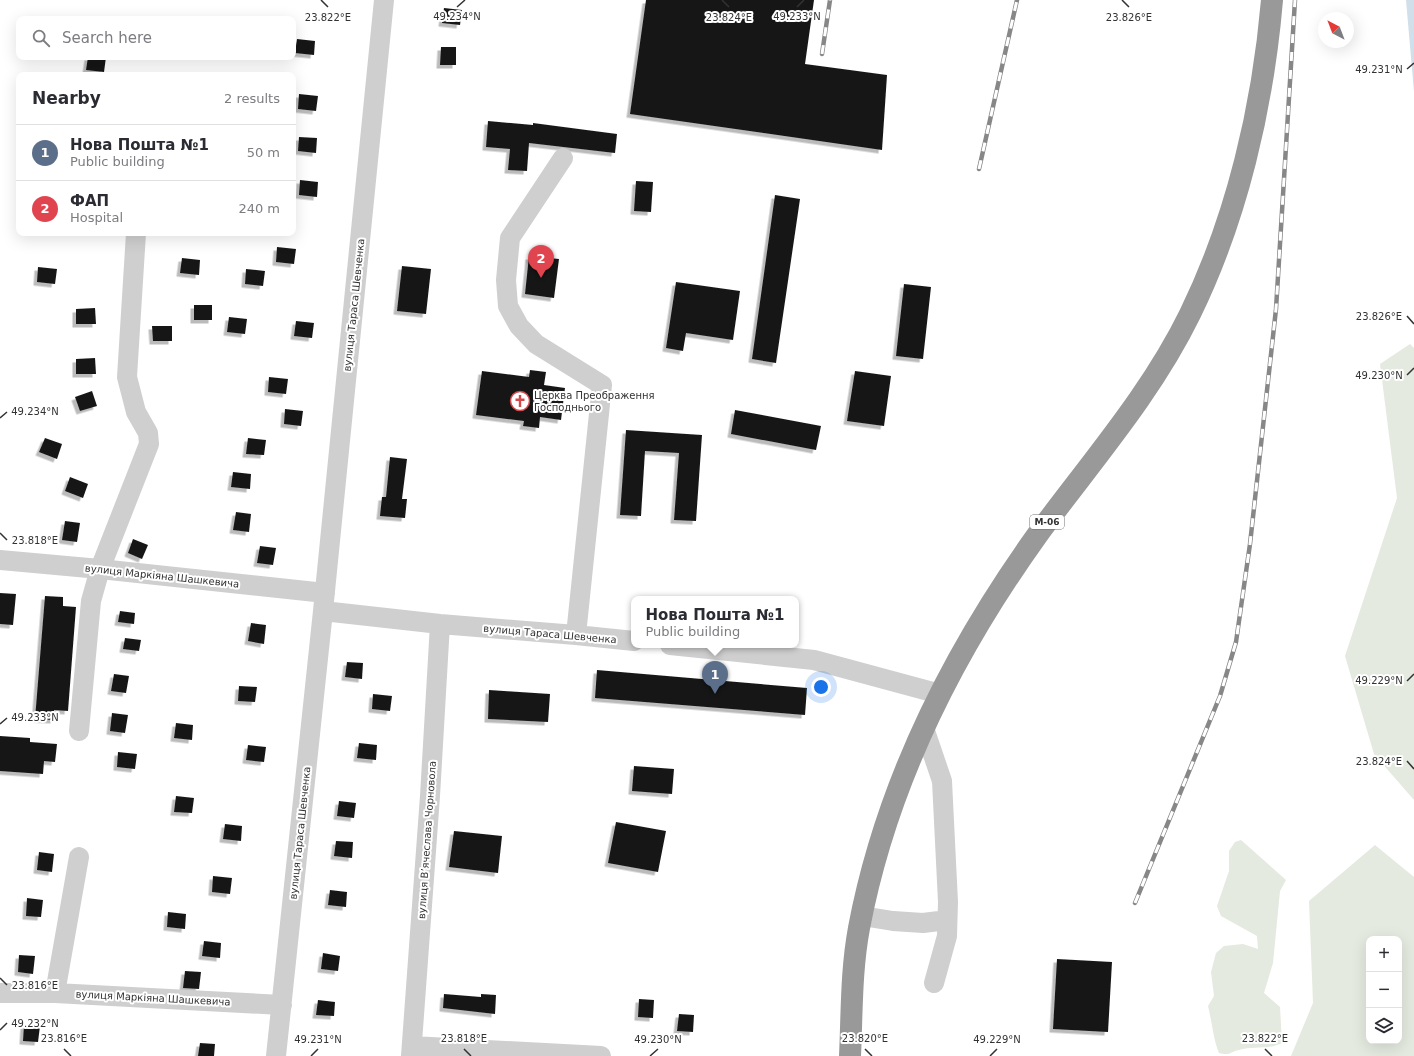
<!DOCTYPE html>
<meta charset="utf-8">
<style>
:root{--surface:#fff;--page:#f2f2f3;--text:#2b2b33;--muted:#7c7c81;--line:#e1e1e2;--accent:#ea580c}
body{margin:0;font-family:"DejaVu Sans",sans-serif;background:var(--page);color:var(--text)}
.controls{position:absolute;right:12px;bottom:12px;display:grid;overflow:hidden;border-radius:8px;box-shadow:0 4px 16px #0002}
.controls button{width:36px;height:36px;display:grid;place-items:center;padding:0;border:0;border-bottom:1px solid var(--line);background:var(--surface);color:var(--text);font:20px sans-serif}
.compass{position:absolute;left:1318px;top:12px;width:36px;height:36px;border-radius:50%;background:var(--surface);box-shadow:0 4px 16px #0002;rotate:318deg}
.you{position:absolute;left:821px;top:687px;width:14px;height:14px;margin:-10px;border:3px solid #fff;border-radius:50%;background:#1a73e8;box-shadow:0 0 0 6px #1a73e833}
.badge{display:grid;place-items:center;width:26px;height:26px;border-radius:50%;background:var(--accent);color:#fff;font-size:13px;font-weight:700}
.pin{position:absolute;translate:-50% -33px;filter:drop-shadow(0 1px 2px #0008)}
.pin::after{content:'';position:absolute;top:21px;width:14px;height:12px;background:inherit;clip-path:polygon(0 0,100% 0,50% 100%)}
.popup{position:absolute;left:631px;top:596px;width:168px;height:52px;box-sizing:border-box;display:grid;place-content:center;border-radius:8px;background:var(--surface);filter:drop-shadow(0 1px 3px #0005);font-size:13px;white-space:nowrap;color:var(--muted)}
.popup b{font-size:15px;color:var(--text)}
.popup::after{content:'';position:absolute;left:50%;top:100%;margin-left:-8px;border:8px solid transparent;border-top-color:var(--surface)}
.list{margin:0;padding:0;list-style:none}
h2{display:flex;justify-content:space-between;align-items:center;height:52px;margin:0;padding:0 16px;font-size:17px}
h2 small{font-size:13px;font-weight:400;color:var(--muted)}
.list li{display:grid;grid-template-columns:26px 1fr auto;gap:12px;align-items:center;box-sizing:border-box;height:56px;padding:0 16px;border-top:1px solid var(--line)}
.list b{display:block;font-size:15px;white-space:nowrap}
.list p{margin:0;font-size:13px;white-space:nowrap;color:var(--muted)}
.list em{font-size:13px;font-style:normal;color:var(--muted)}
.icon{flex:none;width:22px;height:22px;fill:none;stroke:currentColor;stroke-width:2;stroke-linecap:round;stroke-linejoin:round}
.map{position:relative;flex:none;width:1414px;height:1056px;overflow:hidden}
.search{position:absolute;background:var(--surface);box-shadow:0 4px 16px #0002;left:16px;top:16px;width:280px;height:44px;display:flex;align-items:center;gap:10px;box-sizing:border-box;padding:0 14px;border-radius:8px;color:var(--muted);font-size:15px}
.panel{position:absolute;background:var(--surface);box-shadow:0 4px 16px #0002;left:16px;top:72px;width:280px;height:164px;border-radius:8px}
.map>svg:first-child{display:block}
.green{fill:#e4eadf;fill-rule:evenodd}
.water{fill:#d0dfea}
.building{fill:#191919;filter:url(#shadow)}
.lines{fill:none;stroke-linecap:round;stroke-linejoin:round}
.minor{stroke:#cfcfcf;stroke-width:20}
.highway{stroke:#999;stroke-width:22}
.rail-casing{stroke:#878787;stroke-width:4.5}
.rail{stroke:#fff;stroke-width:3;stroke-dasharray:9;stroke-linecap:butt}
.ticks{fill:none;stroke:#323232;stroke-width:1.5}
.labels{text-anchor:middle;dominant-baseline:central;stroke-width:4;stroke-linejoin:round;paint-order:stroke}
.shield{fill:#fff;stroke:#707070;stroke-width:1}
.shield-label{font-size:9px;font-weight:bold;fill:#323232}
.street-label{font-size:10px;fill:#323232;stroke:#fff}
.poi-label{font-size:10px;fill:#323232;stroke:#fff;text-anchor:start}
.ticks-label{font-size:10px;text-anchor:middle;fill:#323232;stroke:#fff;stroke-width:4;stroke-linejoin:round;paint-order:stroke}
</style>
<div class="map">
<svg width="1414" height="1056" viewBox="0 0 1414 1056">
<defs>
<filter id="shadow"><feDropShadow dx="-3.5" dy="3.5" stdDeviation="0" flood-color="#0004"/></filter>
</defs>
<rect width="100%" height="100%" fill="#fff"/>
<path class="green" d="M1410,344L1414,348V800L1374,754L1345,656L1397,498L1380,364Z
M1241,840L1286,880L1280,891L1273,963L1264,993L1280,1007L1282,1043C1268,1050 1253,1046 1239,1050C1229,1052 1231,1056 1219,1053C1213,1039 1212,1021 1208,1006L1214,996L1211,972L1216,953L1224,946L1243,944L1258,949L1257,936L1221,916L1217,906L1229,871V851L1235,842Z
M1375,845L1414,877V1056H1291L1313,1003L1309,901ZM1369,939H1399V1041H1369Z"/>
<path class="water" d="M1406,0H1414V92Z"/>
<path class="building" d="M646,0H814L805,64L887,75L882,150L630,114Z
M444,8L462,10L460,25L442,23Z
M297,39L315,41L314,55L295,53Z
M441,47H456V65H440Z
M88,57H106L104,72L86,70Z
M299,94L318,96L316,111L298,109Z
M488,121L533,125V123L617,134L615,153L529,143L527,171L508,170L510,149L486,147Z
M299,137L317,138L316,153L298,151Z
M300,180L318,182L317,197L299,195Z
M636,181L653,182L651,212L634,211Z
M775,195L800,199L776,363L752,359Z
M277,247L296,249L294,264L276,262Z
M529,256L559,259L554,298L525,294Z
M182,258L200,260L199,275L180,273Z
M402,266L431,269L426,314L397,311Z
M38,267L57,269L55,284L37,282Z
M246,269L265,271L263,286L245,284Z
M676,282L740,291L733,340L686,333L683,351L666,348Z
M904,284L931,287L923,359L896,356Z
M194,305H212V320H194Z
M95,308L96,324H76V309Z
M229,317L247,319L245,334L227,332Z
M296,321L314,323L312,338L294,336Z
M152,326H172V341H153Z
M95,358L96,374H76V359Z
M530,370L546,372L544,385L565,388L561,420L540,417L539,428L523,426L524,421L476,415L482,371L529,377Z
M855,371L891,376L884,426L847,421Z
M269,377L288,379L286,394L268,392Z
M92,391L97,406L80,411L75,397Z
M285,409L303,411L301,426L284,424Z
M735,410L821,426L816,450L731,434Z
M626,430L702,435L696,521L674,520L679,453L645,451L641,516L620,515Z
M45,438L62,444L57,459L39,452Z
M248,438L266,440L264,455L246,454Z
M390,457L407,459L402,499H407L405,518L380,516L382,497H386Z
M233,472L251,474L250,489L231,487Z
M70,477L88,484L83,498L65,491Z
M236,512L251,514L249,532L233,530Z
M65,521L80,523L77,542L62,540Z
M133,539L148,545L142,559L128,553Z
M260,546L276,548L273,565L257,563Z
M0,593L16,594L13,625L0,624Z
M45,596L63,597V606L76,607L68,711L54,710V720L35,719Z
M120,611L135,613L134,624L118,622Z
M251,623L266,625L264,644L248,641Z
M125,638L141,640L139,651L123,649Z
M347,662L363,663L362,679L345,677Z
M597,670L807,688L805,715L595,698Z
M114,674L129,676L126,693L111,691Z
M239,686L257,687L255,702L238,701Z
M489,690L550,694L548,722L488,719Z
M373,694L392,696L390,711L372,709Z
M112,713L128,715L125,733L110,731Z
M176,723L193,725L192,740L174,738Z
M0,736L30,738V742L57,744L55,762L44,761L43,774L0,771Z
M359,743L377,745L376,760L357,758Z
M248,745L266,747L264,762L246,760Z
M118,752L137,754L135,769L117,767Z
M634,766L674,769L672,794L632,791Z
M176,796L194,798L192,813L174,812Z
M339,801L356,803L354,818L337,816Z
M616,822L666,831L658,872L608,863Z
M225,824L242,826L241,841L223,839Z
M454,831L502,836L498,873L449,867Z
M336,841L353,842L352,858L334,856Z
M39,852L54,854L52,872L37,870Z
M213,876L232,878L230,894L212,892Z
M330,890L347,892L346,907L328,905Z
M27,898L43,900L41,917L26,916Z
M168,912L186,914L185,929L167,927Z
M204,941L221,943L220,958L202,956Z
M323,953L340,956L338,971L321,969Z
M19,955L35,956L33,974L18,972Z
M1057,959L1112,962L1108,1032L1053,1029Z
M185,971L201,972L199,989L183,988Z
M444,994L481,997V994L496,995L495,1014L443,1008Z
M639,999L654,1000L653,1018L638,1017Z
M318,1000L335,1002L334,1016L316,1015Z
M679,1014L694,1015L693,1032L677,1031Z
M24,1025L40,1026L38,1042L23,1041Z
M200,1043L215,1044L214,1056H198Z"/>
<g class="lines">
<path class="minor" d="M563,158L510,238L506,280L508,306L519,326L536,344L602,385L576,635
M0,560L100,569L325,593
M323,611L440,624L576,635L634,641
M670,645L814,660L940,694
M924,728L942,781L948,902L947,936L934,983
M79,731L91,601L100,569L149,444L148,433L136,412L127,377L136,233
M862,916L893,921L923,923L947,920
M0,993H55L282,1005
M55,993L79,857
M412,1046L601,1056
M276,1056L323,611L384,0
M411,1056L430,796L440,624"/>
<path class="highway" d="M850,1056C852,1013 851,971 859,928C886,785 954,651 1038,534C1091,462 1151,394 1190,314C1237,218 1263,106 1272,0"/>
<g class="rail-casing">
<path id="rail" d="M822,54L830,0
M979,169L1017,0
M1135,903L1220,696L1236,642L1250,544L1276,309L1295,0"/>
</g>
<use href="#rail" class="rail"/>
</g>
<path class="ticks" d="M321,0L328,7M722,0L729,7M1122,0L1129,7M457,7L465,0M797,7L804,0M1407,69L1414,63M1407,316L1414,324M1407,375L1414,368M0,418L7,412M0,533L7,540M1407,681L1414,674M0,724L7,718M1407,761L1414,769M0,978L7,985M0,1030L7,1023M64,1049L71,1056M464,1049L471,1056M865,1049L872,1056M1265,1049L1272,1056M311,1056L318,1049M650,1056L658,1049M990,1056L997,1049"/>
<defs>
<g id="church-ring" transform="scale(1)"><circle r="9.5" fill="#fff" stroke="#d3494b" stroke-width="1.5"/><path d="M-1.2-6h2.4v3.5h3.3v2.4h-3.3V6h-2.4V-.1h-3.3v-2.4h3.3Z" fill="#d3494b"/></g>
</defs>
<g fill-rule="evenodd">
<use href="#church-ring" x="520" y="401"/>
</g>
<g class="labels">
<rect class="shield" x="1030" y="515" width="34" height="14" rx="3"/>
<g class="shield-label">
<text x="1047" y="522">М-06</text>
</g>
<g class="street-label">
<text transform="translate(354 305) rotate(-84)">вулиця Тараса Шевченка</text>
<text transform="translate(162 576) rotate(6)">вулиця Маркіяна Шашкевича</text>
<text transform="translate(550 634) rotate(5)">вулиця Тараса Шевченка</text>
<text transform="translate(300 833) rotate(-84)">вулиця Тараса Шевченка</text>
<text transform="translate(427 840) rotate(-86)">вулиця Вʼячеслава Чорновола</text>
<text transform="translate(153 998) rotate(3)">вулиця Маркіяна Шашкевича</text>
</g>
<g class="poi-label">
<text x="534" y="395">Церква Преображення<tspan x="534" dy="12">Господнього</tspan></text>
</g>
</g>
<g class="ticks-label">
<text x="457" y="20">49.234°N</text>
<text x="797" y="20">49.233°N</text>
<text x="328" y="21">23.822°E</text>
<text x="729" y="21">23.824°E</text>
<text x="1129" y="21">23.826°E</text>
<text x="1379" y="73">49.231°N</text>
<text x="1379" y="320">23.826°E</text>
<text x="1379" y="379">49.230°N</text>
<text x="35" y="415">49.234°N</text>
<text x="35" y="544">23.818°E</text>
<text x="1379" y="684">49.229°N</text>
<text x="35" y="721">49.233°N</text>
<text x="1379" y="765">23.824°E</text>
<text x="35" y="989">23.816°E</text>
<text x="35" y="1027">49.232°N</text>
<text x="64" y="1042">23.816°E</text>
<text x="464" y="1042">23.818°E</text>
<text x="865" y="1042">23.820°E</text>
<text x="1265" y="1042">23.822°E</text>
<text x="318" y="1043">49.231°N</text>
<text x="658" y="1043">49.230°N</text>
<text x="997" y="1043">49.229°N</text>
</g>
</svg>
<div class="controls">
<button>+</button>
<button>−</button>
<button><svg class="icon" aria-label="layers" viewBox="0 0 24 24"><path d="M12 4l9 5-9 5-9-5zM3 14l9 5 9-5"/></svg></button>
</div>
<svg class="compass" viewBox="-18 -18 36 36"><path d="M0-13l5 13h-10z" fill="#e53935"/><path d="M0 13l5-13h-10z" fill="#7c7c81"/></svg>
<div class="you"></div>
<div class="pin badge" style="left:715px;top:694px;background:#5c6f8a">1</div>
<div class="popup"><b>Нова Пошта №1</b>Public building</div>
<div class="pin badge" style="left:541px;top:278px;background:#e0444e">2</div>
<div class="search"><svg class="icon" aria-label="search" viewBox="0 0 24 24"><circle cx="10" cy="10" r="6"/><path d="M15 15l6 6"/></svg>Search here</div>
<section class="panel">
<h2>Nearby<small>2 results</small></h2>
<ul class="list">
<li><span class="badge" style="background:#5c6f8a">1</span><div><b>Нова Пошта №1</b><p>Public building</p></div><em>50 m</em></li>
<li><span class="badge" style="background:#e0444e">2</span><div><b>ФАП</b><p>Hospital</p></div><em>240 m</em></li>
</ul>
</section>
</div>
